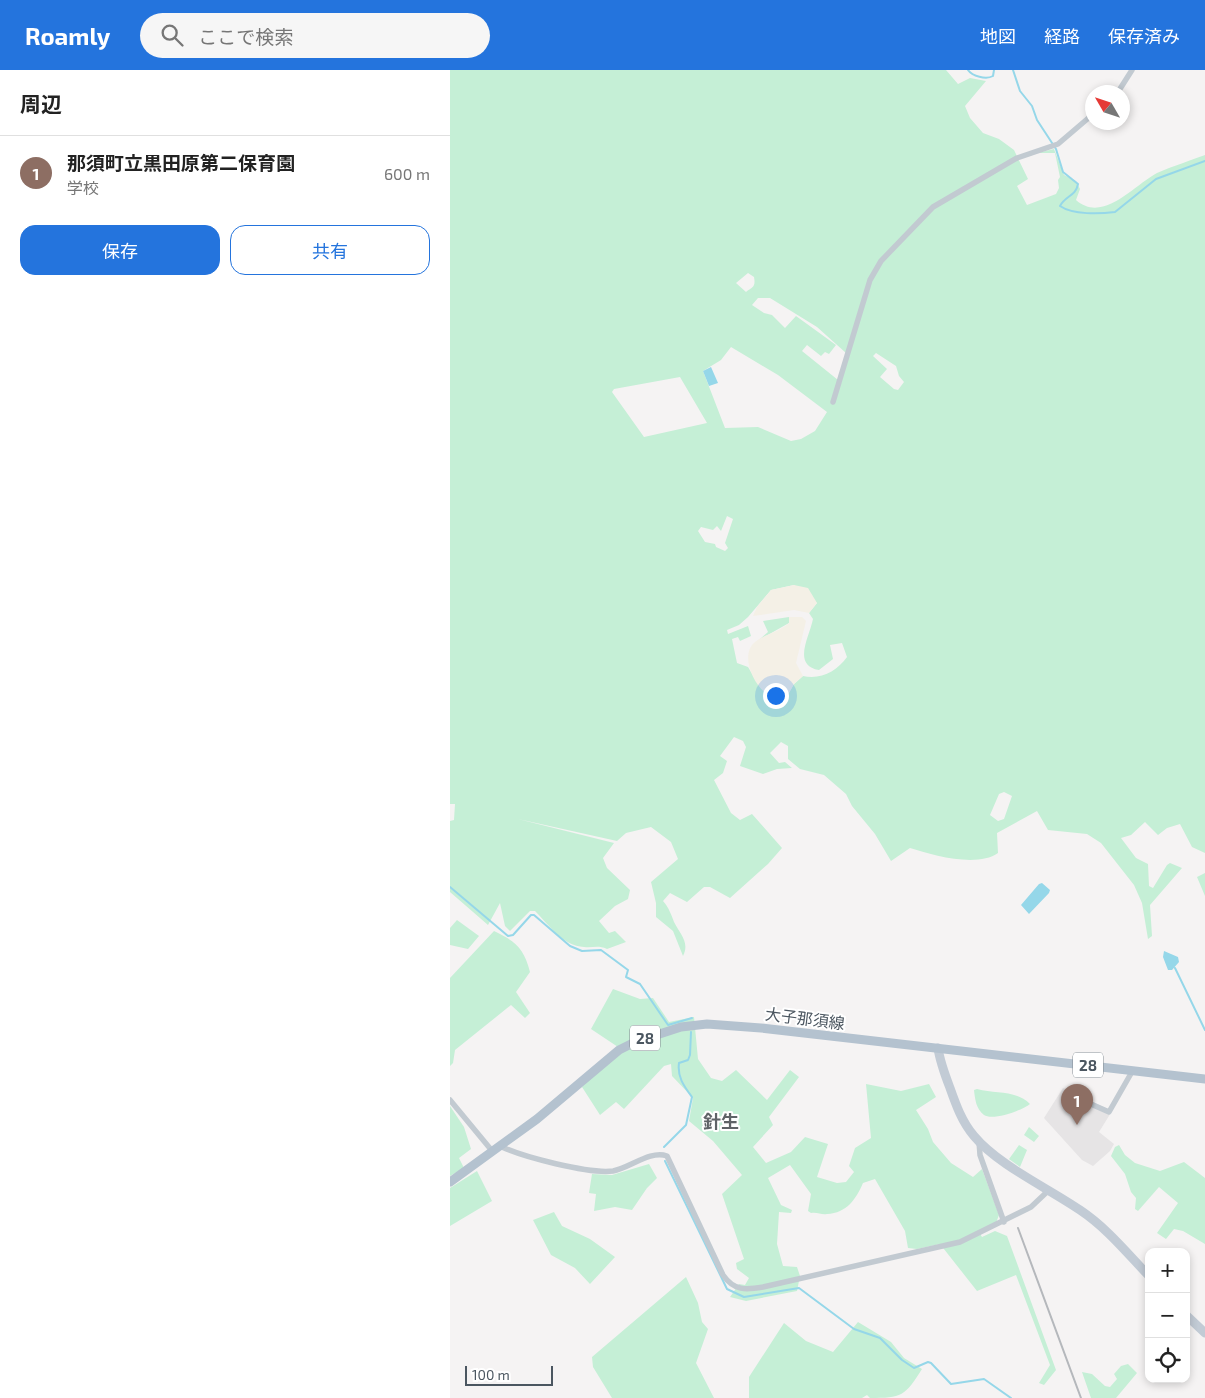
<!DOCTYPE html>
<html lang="ja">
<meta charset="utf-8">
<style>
:root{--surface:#fff;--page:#f6f6f6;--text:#222;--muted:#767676;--line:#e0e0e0;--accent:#2474dd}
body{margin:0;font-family:"Exo 2","Noto Sans JP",sans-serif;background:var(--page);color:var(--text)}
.controls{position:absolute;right:15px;bottom:15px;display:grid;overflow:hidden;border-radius:10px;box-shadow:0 2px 8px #0003}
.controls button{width:45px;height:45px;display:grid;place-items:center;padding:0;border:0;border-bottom:1px solid var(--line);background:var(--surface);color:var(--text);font:25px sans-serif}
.compass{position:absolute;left:635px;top:15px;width:45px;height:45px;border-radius:50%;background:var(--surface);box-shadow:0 2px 8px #0003;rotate:309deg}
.scale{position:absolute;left:15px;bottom:12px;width:88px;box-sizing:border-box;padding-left:5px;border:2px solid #4b5660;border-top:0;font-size:14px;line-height:18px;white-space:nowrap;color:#4b5660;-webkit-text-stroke:4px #fff;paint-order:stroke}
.you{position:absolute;left:325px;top:625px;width:18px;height:18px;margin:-12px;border:4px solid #fff;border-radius:50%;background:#1a73e8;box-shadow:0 0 0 8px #1a73e833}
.badge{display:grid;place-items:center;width:32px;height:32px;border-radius:50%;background:var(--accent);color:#fff;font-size:16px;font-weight:700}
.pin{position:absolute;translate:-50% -41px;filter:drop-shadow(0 1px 2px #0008)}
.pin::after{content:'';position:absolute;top:26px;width:18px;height:15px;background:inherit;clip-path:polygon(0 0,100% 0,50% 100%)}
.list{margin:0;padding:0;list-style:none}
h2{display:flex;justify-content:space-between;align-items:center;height:65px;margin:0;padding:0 20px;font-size:21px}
h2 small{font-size:16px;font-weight:400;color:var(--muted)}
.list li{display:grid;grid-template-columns:32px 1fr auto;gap:15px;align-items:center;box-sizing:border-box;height:75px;padding:0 20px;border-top:1px solid var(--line)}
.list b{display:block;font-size:19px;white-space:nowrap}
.list p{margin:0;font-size:16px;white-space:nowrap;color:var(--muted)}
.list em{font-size:16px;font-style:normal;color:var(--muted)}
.actions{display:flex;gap:10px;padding:15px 20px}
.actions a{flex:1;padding:11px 0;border:1px solid var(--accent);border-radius:15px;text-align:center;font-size:18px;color:var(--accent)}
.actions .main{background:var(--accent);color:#fff}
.icon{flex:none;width:28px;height:28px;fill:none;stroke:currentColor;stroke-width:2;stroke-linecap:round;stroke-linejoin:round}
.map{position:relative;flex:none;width:755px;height:1328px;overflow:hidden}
header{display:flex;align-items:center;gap:30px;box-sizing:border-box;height:70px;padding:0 25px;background:var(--accent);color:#fff}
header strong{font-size:24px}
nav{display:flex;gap:28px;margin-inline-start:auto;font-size:18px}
.search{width:350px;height:45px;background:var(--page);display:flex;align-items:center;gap:12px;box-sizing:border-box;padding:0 18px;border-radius:28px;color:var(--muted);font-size:19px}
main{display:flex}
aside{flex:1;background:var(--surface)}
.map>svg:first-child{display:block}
.education{fill:#e6e4e5}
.green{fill:#c5efd6;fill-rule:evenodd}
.sand{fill:#f4f0e6}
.water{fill:#95d7e9}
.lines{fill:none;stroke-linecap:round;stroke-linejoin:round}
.stream{stroke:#95d7e9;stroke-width:2}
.street{stroke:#c2cad1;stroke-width:5.5}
.secondary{stroke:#c2cbd5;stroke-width:9}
.primary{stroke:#b4c2cf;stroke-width:9}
.rail{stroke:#b5b8bc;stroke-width:2}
.labels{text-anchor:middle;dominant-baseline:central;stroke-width:4;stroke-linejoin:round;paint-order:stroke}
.shield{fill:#fff;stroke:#818990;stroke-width:1}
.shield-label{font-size:15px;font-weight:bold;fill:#4b5660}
.street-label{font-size:16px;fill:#4b5660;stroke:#fff}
.neighbourhood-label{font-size:18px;font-weight:bold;fill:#5f6367;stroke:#fff}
</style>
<header>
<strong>Roamly</strong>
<div class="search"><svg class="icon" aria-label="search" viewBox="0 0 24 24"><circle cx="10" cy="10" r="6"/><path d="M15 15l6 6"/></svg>ここで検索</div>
<nav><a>地図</a><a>経路</a><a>保存済み</a></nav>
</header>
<main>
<aside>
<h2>周辺<small></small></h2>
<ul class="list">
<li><span class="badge" style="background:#8d6e63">1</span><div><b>那須町立黒田原第二保育園</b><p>学校</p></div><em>600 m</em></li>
</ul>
<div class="actions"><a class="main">保存</a><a>共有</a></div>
</aside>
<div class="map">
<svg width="755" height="1328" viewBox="0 0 755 1328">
<rect width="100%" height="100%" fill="#f5f3f3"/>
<path class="education" d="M613,1018L662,1041L649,1062L664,1074L660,1081L643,1096L632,1090L594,1048Z"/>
<path class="green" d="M0,0H496L508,14L520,8L536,11L515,36L520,48L533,63L549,69L564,80L578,109L567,116L577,135L606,124L609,118L608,110L610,107L605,83H587L604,79L614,105L626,111L630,119L626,130C653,154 684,115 707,103C723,96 739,91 755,85V783L742,777L730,754L717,758L708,765L695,752L681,765L671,768L686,788L698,794L699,816L703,818L717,795L720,793L732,798L700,835L702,866L698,869L692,833L684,815L651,773L637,764L598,760L587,741L547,763L548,783C527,798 482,785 460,778L441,791L425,764L402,736L396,724L374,705L350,699L338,689V676L331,672L320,683L329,693L335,692L342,698L327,699L313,704L290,696L296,677L293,671L284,667L270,686L277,691L273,703L264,710L281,743L290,750L302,744L332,778L318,794L280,828L260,817H254L237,832L220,823L213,831C219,838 221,844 224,852C230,864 240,872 233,886L223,861L206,847V833L201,812L228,789L221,772L201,757L176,763L167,771L68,749L164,773L153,788L157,798L180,820L178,829L165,836L149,851L159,863L165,861L176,872L157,879C148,875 143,878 134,877C113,876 99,855 85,841H80L60,861L55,856L50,833L38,855L0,822V751L4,750L5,734H0ZM298,203L304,207C306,218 302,217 296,222L286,213ZM308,228H320L367,257L396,283L388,310L352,281L357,275L371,286L375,282L379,284L386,275L346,246L335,258L322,245L314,243L302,235ZM281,277L328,305L377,342L365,361L351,369L341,371L308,357L275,358L253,301L271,290ZM426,283L446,296L449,306L454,312L448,320L444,319L430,307L437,299L423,286ZM230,307L257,353L194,367L162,322L164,319ZM277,446L283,449L275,473L278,478L275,481L266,477L265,474L255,472L248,461L251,457L263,460L267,456L271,461ZM344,515L367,533L359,543L363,549C359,568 342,595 369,600L383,589L380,575L392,573L397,587C387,601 371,610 353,606L344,614L339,623L307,612L298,597L287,593L282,569L288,567L290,571L301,566L298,556L278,564L277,560L289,555L298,547L321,520ZM554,722L562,726L554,749L548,751L540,745L549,724Z
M339,547V553L309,570L318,562L313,551Z
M755,803V826L747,807Z
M7,850L29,866L18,879L0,875V858Z
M44,861C65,871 74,878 80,902L66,922L80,943L75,948L61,935L5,980L3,993L0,996V908Z
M163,919L190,929L203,928L219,952L244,947L248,989L261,1008L272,1011L286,1000L317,1030L340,1000L349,1007L319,1047L323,1055L303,1077L316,1093L341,1082L355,1067L378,1074L367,1107L387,1113L396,1112L404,1102L399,1096L405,1078L421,1068L416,1014L451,1021L479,1014L486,1027L466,1040L478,1059L483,1072L501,1093L523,1107L532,1099L549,1145L546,1153L529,1162L532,1167L545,1161L557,1166L606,1300L594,1315L589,1313L600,1295L566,1205L527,1221L490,1174L467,1179L458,1178L455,1161L425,1109L413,1113C406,1129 397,1143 377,1144C371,1145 368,1142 361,1143L358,1141L361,1124L340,1095L318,1108L331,1135L342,1140L341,1143L329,1142L327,1174L333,1196L347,1197L350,1206L347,1221L296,1231L280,1227L289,1214L295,1215L299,1208L287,1199L286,1193L294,1189L272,1124L292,1105L263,1071L239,1051L243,1028L222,1006L221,994L214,996L174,1039L166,1032L150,1045L132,1017L168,977L141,959Z
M527,1019C546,1024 566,1020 580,1034C573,1040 543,1051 534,1045C526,1039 525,1029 524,1020Z
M0,1036L14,1057L21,1079L9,1088L14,1098L0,1106Z
M579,1057L589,1066L584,1072L574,1065Z
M569,1075L577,1080L570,1097L559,1089Z
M669,1075L675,1085L685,1093L710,1101L734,1092L755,1108V1174L733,1161L724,1159L716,1169L707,1163L728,1133L709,1117L688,1141L685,1139L686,1128L681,1122L675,1104L661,1086L665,1077Z
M199,1094L207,1108L197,1118L182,1140L165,1137L144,1141L146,1124L139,1123L142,1104L162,1105Z
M27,1101L42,1131L0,1156V1118Z
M104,1142L112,1156L140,1169L165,1187L140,1214L125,1198L101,1185L83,1150Z
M236,1207L248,1233L252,1252L258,1259L246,1293L264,1328H162L143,1297L142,1287Z
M408,1252L441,1272L454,1288L472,1299C455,1326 452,1328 420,1328L417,1325L412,1328H299V1307L334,1253L356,1271L383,1282Z
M678,1294L687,1303L666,1328H641L632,1302L642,1304L655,1316L660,1317L667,1309L664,1304L671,1296Z"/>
<path class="sand" d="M344,515L358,518L367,533L359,543L344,540L303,546L307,537L321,520Z
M339,547H352L356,551L346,593L353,606L344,614L335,629C332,628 326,629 323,628C306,621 288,586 305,572C315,564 329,562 339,553Z"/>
<path class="water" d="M261,297L268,313L259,316L253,301Z
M592,813L600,820L599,823L579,844L571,835L589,814Z
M714,881L728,887L729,892L722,900H718L713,887Z"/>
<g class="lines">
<path class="stream" d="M518,0C522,6 536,10 543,6L544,0
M563,0L570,21L582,36L587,50L606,79L613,102L628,114C626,126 615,126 610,136C623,145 650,144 665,142L706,109L755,91
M0,817L58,866L63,865L81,845H84L120,876L132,881L151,880L178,900L176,907L190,914L218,955L242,948
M725,898L755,960
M214,1077L236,1055L242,1027C234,1016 227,1007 229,993L238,990L240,985L241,962
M215,1091L277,1219L294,1227L349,1218L404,1259L430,1268L452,1290L464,1298L478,1292L481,1293L501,1314L534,1309L561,1328"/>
<path class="street" d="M668,22L682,0
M383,332L420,210L431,191L483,137L567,88L608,74L642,45
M0,1030L43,1082
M634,1031L659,1042L683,1000
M529,1071L530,1085L554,1152
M50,1076C72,1087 139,1104 163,1101C180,1098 200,1080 217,1086L273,1205C284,1221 296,1220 313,1217L510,1172L581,1137L599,1120"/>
<path class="secondary" d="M488,978C490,992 495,1005 500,1018C506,1035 512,1052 524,1066C548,1095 598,1118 630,1140C657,1158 677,1183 699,1206
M736,1245L755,1263"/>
<path class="primary" d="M0,1112L87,1049L169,980L185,972L231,957L257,954L311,958L755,1009"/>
<path class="rail" d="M568,1158L631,1328"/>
</g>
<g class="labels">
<g class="shield">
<rect x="180" y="955.5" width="30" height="25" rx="4"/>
<rect x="623" y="982.5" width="30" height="25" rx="4"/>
</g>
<g class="shield-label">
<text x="195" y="968">28</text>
<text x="638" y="995">28</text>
</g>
<g class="street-label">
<text transform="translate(355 948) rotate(7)">大子那須線</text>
</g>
<g class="neighbourhood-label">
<text x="271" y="1051">針生</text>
</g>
</g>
</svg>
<div class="controls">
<button>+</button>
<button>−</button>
<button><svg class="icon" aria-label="locate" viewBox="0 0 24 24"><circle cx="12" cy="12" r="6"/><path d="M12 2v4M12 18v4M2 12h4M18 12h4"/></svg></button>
</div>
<svg class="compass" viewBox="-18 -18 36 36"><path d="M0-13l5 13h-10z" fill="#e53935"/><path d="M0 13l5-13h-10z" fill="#767676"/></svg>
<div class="scale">100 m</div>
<div class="you"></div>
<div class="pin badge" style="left:627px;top:1055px;background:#8d6e63">1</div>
</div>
</main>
